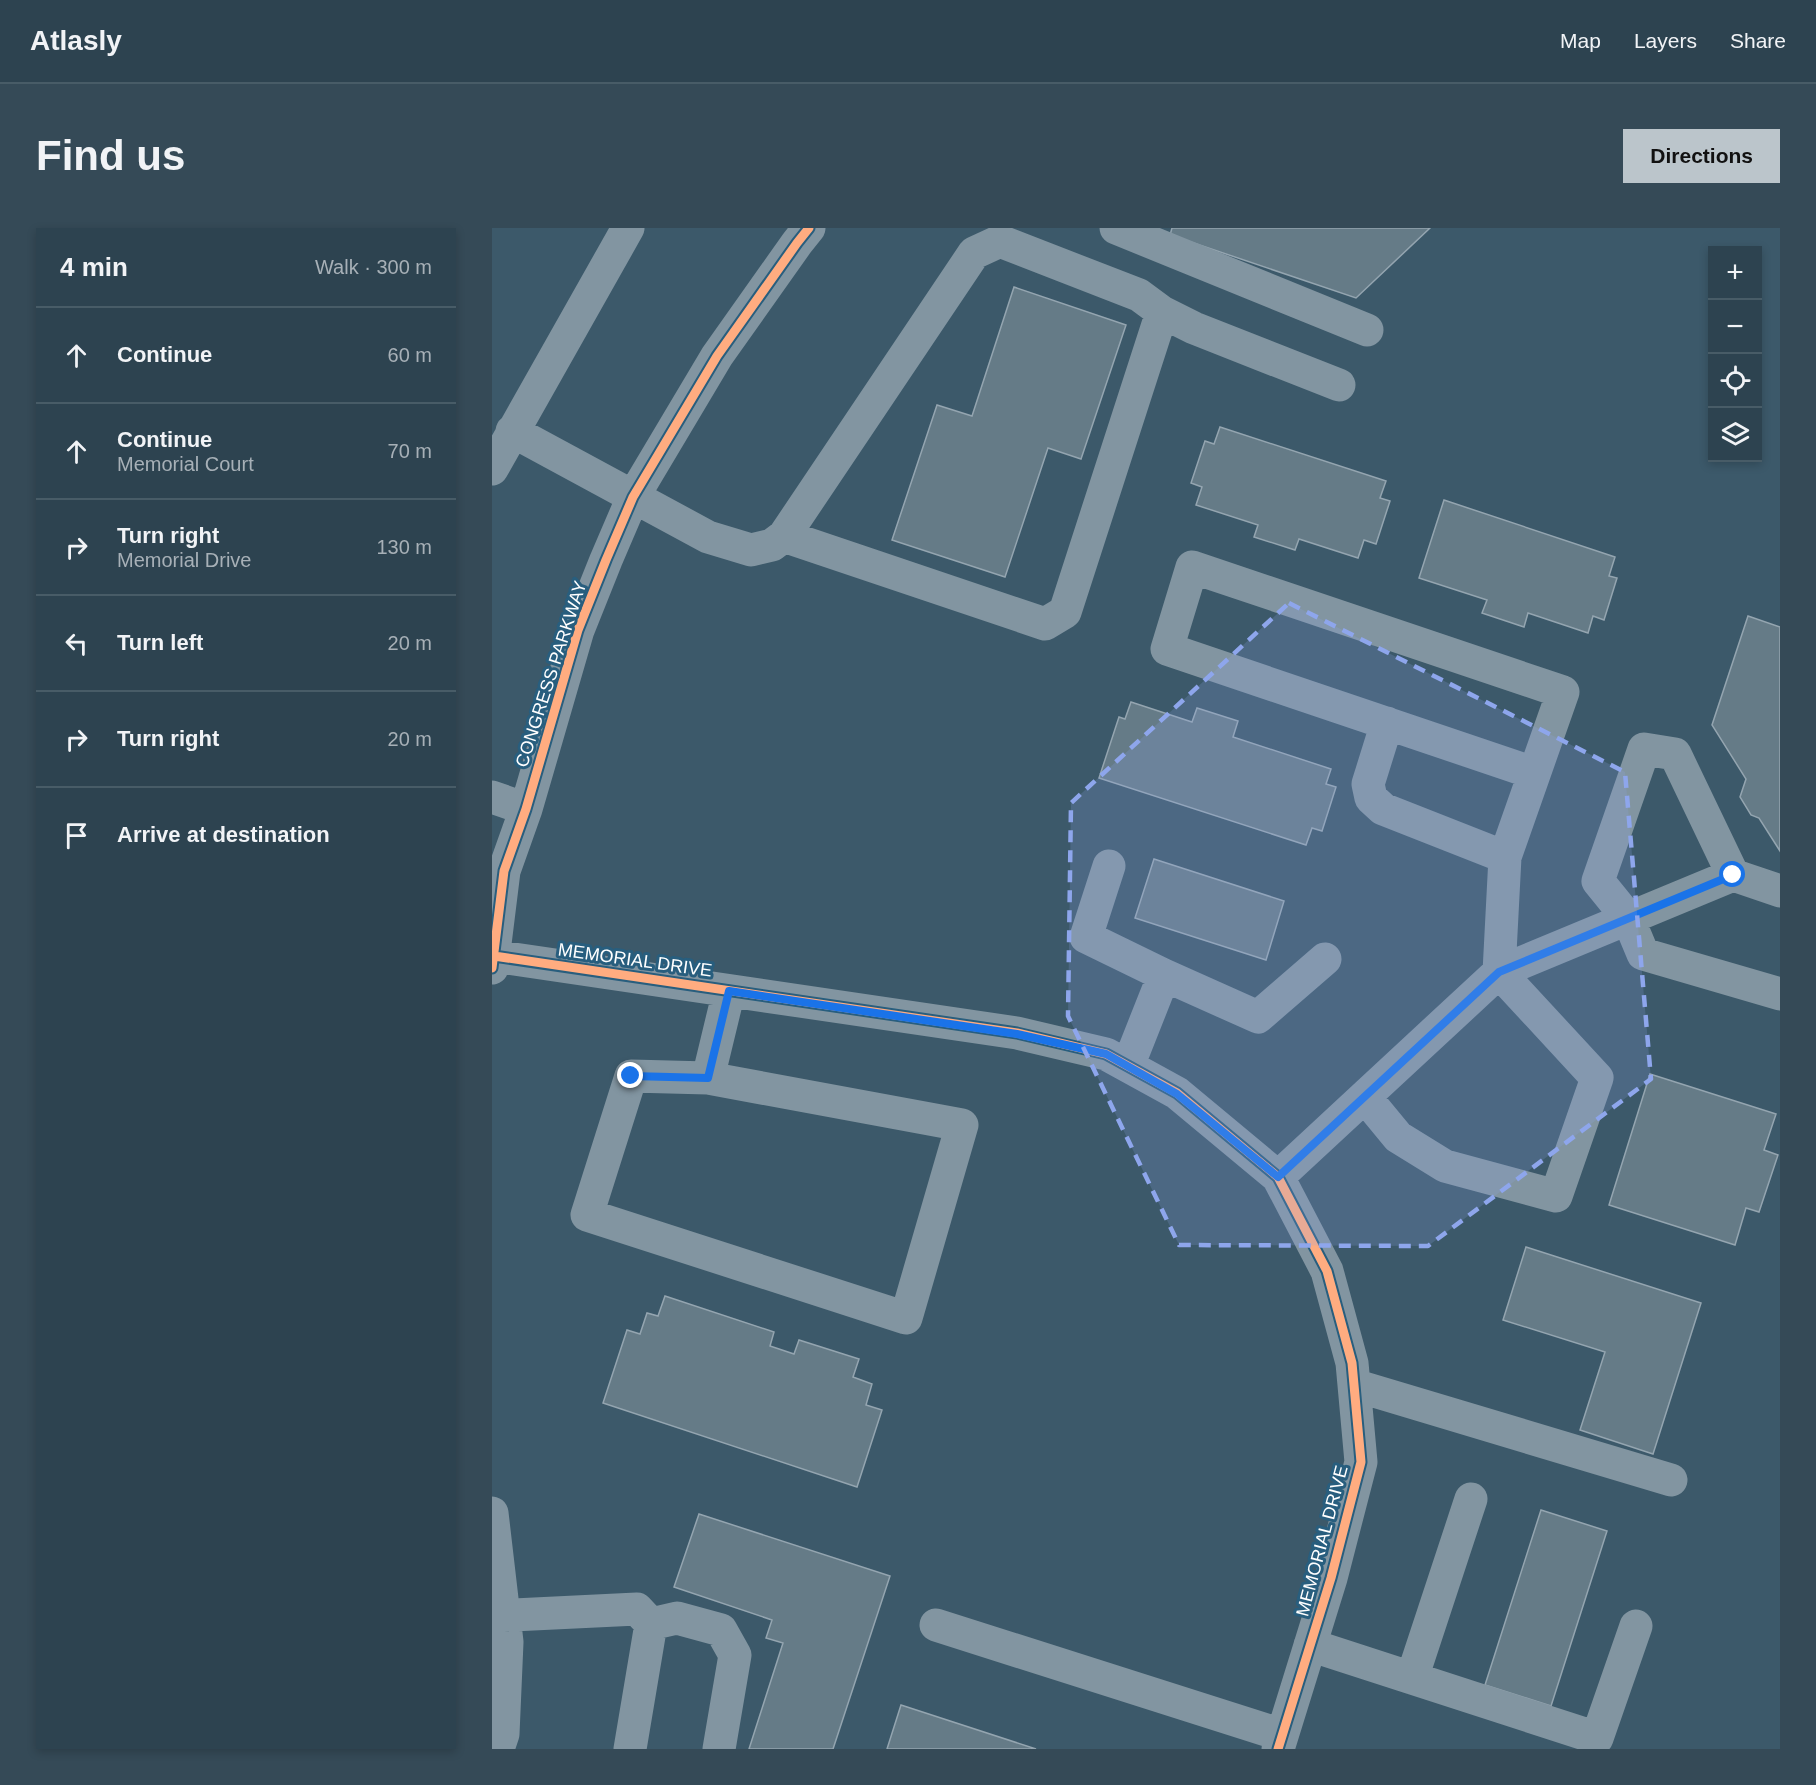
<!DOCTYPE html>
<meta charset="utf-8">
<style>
:root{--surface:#2d4350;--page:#354a57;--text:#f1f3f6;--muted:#a7b0b7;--line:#485c67;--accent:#bbc5cb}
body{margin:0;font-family:Arial,sans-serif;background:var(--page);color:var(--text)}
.controls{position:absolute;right:18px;top:18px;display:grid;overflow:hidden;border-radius:0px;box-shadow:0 3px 9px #0003}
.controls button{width:54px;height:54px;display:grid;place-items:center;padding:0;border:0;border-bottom:2px solid var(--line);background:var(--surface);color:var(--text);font:30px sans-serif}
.stop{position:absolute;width:18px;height:18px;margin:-14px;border:4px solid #1a73e8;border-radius:50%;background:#fff}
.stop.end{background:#1a73e8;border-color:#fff;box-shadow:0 2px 6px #0008}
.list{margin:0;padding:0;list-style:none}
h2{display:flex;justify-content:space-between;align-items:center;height:78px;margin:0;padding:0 24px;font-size:26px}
h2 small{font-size:20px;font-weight:400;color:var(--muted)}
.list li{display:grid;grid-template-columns:39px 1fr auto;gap:18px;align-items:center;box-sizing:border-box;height:96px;padding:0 24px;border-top:2px solid var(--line)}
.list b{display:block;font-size:22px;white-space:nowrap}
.list p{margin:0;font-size:20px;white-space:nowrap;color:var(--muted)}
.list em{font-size:20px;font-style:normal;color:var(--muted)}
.icon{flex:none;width:33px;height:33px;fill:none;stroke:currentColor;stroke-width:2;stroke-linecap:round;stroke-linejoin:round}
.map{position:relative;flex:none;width:1288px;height:1521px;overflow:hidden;border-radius:0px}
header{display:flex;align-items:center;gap:36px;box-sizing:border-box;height:84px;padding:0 30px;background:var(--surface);border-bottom:2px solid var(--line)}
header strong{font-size:28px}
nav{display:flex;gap:33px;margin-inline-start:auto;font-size:21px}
.intro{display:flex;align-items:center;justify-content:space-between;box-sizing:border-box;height:144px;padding:0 36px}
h1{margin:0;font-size:42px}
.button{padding:15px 27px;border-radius:0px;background:var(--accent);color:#111;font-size:21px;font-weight:700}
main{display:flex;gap:36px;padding:0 36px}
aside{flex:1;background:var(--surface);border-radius:0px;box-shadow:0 3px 9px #0003}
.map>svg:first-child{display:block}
.building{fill:#657b87;stroke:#94a5b0;stroke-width:1.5}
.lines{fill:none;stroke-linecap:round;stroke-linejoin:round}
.minor{stroke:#8295a1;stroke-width:33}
.cycleway-casing{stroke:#285e7e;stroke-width:13}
.cycleway{stroke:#ffac80;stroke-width:9}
.route{stroke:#1a73e8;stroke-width:8}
.marked{fill:#8ea6ec;fill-opacity:0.2;stroke:#8ea6ec;stroke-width:4.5;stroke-dasharray:12 8;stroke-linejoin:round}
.labels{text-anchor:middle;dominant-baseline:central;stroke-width:6;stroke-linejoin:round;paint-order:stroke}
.street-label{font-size:18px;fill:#fff;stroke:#285e7e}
</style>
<header>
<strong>Atlasly</strong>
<nav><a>Map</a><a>Layers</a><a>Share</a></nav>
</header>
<div class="intro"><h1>Find us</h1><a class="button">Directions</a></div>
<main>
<aside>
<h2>4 min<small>Walk · 300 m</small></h2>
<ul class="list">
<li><svg class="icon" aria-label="ahead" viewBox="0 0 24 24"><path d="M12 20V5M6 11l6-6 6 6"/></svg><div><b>Continue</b></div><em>60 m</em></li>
<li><svg class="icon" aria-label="ahead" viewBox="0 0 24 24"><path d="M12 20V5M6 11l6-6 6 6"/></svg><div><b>Continue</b><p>Memorial Court</p></div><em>70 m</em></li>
<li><svg class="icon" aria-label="right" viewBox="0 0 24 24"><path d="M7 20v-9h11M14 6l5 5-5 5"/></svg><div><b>Turn right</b><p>Memorial Drive</p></div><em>130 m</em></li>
<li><svg class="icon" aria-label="left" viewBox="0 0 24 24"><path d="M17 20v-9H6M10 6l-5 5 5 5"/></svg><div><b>Turn left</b></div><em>20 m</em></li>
<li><svg class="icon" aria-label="right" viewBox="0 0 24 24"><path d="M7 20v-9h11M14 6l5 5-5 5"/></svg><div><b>Turn right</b></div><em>20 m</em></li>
<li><svg class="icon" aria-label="arrive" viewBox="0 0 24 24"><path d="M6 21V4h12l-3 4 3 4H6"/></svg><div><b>Arrive at destination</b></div></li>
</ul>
</aside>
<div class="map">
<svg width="1288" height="1521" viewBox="0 0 1288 1521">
<rect width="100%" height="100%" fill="#3c596a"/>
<path class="building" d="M680,0H938L864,70L678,7Z
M522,59L634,97L589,231L556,220L513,349L400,312L445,177L480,188Z
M728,199L894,253L888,270L898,273L884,316L872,312L866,330L807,311L803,322L762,309L766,297L704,277L710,259L699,255L713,213L722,216Z
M952,272L1123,329L1117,348L1125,350L1112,392L1101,388L1096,405L1036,385L1032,399L990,385L995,372L927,350Z
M1256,388L1288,399V623L1267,590L1259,587L1248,569L1254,551L1220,497Z
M639,474L700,494L705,480L746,493L741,509L839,541L834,556L844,559L830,603L820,600L814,617L607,550L627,489L633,491Z
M662,631L792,673L774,732L643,690Z
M1158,846L1284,886L1272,922L1286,927L1267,984L1254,980L1243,1017L1117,977Z
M1034,1019L1209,1075L1161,1226L1088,1202L1113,1124L1011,1092Z
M173,1068L282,1104L278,1118L302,1126L307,1112L367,1131L361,1149L380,1156L374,1177L390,1182L365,1259L111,1175L135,1102L148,1106L155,1085L166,1088Z
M1049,1282L1115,1303L1059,1478L993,1457Z
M207,1286L398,1348L341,1521H257L291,1415L274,1410L280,1392L182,1359Z
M409,1477L544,1521H395Z"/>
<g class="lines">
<path class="minor" d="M624,0L875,102
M20,203L216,309L259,322L280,317L292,308L482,25L508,13L647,67L670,84L702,100L847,157
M0,241L136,0
M292,308L553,396L573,384L670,84
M895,495L876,556L879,570L891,581L1013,629
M0,569L34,581
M617,638L594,709L672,747
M1288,663L1241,647L1183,526L1152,521L1106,653L1136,690L1151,726L1288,766
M2,728L525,805L614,826L685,865L786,949L835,1043L860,1135L869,1234L839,1350L786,1521
M0,740L12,643L34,581L86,402L114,332L141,269L225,128L305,15L317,0
M636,838L672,747L766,789L833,731
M139,848L216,850L470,897L414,1090L95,987Z
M216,850L237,763
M873,869L906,909L953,938L1064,968L1105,850L1007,744L1013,629L1071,464L700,339L675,421L1042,545
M786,949L1007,744L1241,647
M862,1157L1179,1252
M0,1285L15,1414L11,1506L6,1521
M0,1388L145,1381L159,1396L138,1521
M159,1396L185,1390L229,1402L243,1427L227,1521
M444,1397L790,1507
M818,1417L1105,1510L1144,1398
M920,1450L979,1271"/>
<g class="cycleway-casing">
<path id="cycleway" d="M2,728L525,805L614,826L685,865L786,949L835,1043L860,1135L869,1234L839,1350L786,1521
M0,740L12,643L34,581L86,402L114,332L141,269L225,128L305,15L317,0"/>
</g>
<use href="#cycleway" class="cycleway"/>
</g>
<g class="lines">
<path class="route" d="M139,848L216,850L237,763L525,806L614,826L685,866L786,949L1007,744L1241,647"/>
</g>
<path class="marked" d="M797,375L1133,544L1159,851L936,1018L687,1017L576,788L579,575Z"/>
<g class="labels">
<g class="street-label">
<text transform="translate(59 446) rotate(-72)">CONGRESS PARKWAY</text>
<text transform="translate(143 732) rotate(8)">MEMORIAL DRIVE</text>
<text transform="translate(830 1313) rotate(-75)">MEMORIAL DRIVE</text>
</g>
</g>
</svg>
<div class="controls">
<button>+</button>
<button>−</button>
<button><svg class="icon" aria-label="locate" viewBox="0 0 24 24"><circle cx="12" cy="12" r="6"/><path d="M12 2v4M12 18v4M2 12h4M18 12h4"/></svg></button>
<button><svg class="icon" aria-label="layers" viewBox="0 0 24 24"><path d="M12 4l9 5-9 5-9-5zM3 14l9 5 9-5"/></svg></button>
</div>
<div class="stop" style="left:1241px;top:647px"></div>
<div class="stop end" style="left:139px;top:848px"></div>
</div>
</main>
